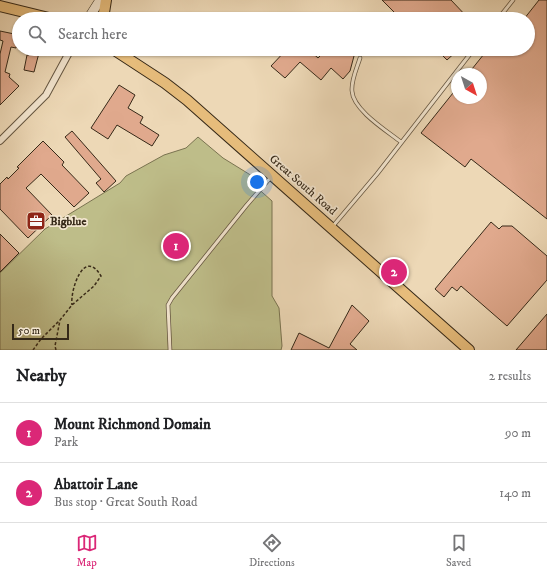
<!DOCTYPE html>
<meta charset="utf-8">
<style>
:root{--surface:#fff;--page:#f6f6f6;--text:#202124;--muted:#757577;--line:#e0e0e0;--accent:#db2777}
body{margin:0;font-family:"IM FELL DW Pica",serif;background:var(--page);color:var(--text)}
.compass{position:absolute;left:451px;top:68px;width:36px;height:36px;border-radius:50%;background:var(--surface);box-shadow:0 1px 3px #0004;rotate:141deg}
.scale{position:absolute;left:12px;bottom:10px;width:57px;box-sizing:border-box;padding-left:4px;border:2px solid #362918;border-top:0;font-size:11px;line-height:14px;white-space:nowrap;color:#362918;-webkit-text-stroke:3px #f3e6d0;paint-order:stroke}
.you{position:absolute;left:257px;top:182px;width:14px;height:14px;margin:-10px;border:3px solid #fff;border-radius:50%;background:#1a73e8;box-shadow:0 0 0 6px #1a73e833}
.badge{display:grid;place-items:center;width:26px;height:26px;border-radius:50%;background:var(--accent);color:#fff;font-size:13px;font-weight:700}
.pin{position:absolute;translate:-50% -50%;border:2px solid #fff;box-shadow:0 1px 4px #0006}
.list{margin:0;padding:0;list-style:none}
h2{display:flex;justify-content:space-between;align-items:center;height:52px;margin:0;padding:0 16px;font-size:17px}
h2 small{font-size:13px;font-weight:400;color:var(--muted)}
.list li{display:grid;grid-template-columns:26px 1fr auto;gap:12px;align-items:center;box-sizing:border-box;height:60px;padding:0 16px;border-top:1px solid var(--line)}
.list b{display:block;font-size:15px;white-space:nowrap}
.list p{margin:0;font-size:13px;white-space:nowrap;color:var(--muted)}
.list em{font-size:13px;font-style:normal;color:var(--muted)}
.icon{flex:none;width:22px;height:22px;fill:none;stroke:currentColor;stroke-width:2;stroke-linecap:round;stroke-linejoin:round}
.map{position:relative;flex:none;width:547px;height:350px;overflow:hidden}
.search{position:absolute;background:var(--surface);box-shadow:0 1px 3px #0004;left:12px;right:12px;top:12px;height:44px;display:flex;align-items:center;gap:10px;box-sizing:border-box;padding:0 14px;border-radius:22px;color:var(--muted);font-size:15px}
.sheet{height:172px;background:var(--surface)}
nav{display:flex;justify-content:space-around;align-items:center;box-sizing:border-box;height:56px;border-top:1px solid var(--line);background:var(--surface);font-size:11px;color:var(--muted)}
nav a{display:grid;justify-items:center;gap:2px}
nav .on{color:var(--accent)}
.map>svg:first-child{display:block}
.green{fill:#bebd89;stroke:#7a7350}
.building{fill:#e0a98d;stroke:#362918}
.lines{fill:none;stroke-linecap:round;stroke-linejoin:round}
.lane-casing{stroke:#645540;stroke-width:4.5}
.street-casing{stroke:#645540;stroke-width:8}
.secondary-casing{stroke:#362918;stroke-width:10}
.primary-casing{stroke:#362918;stroke-width:12}
.path{stroke:#362918;stroke-width:1.5;stroke-dasharray:3 2;stroke-linecap:butt}
.lane{stroke:#f3e6d0;stroke-width:3}
.street{stroke:#f3e6d0;stroke-width:6}
.secondary{stroke:#f3e6d0;stroke-width:9}
.primary{stroke:#e6bc7b;stroke-width:10}
.labels{text-anchor:middle;dominant-baseline:central;stroke-width:3.5;stroke-linejoin:round;paint-order:stroke}
.street-label{font-size:12px;fill:#362918;stroke:#f3e6d0}
.poi-label{font-size:12px;font-weight:bold;fill:#362918;stroke:#f3e6d0;text-anchor:start}
</style>
<div class="map">
<svg width="547" height="350" viewBox="0 0 547 350">
<rect width="100%" height="100%" fill="#edd8b6"/>
<filter id="stains"><feTurbulence type="fractalNoise" baseFrequency=".005" numOctaves="4"/><feColorMatrix values="0 0 0 0 .2 0 0 0 0 .09 0 0 0 0 .02 0 0 0 .5 -.17"/></filter>
<radialGradient id="worn" r=".72"><stop offset=".6" stop-color="#630" stop-opacity="0"/><stop offset="1" stop-color="#630" stop-opacity=".3"/></radialGradient>
<path class="green" d="M198,137L223,158L257,179L254,185L272,201V296L279,308L282,346L281,350H0V273L45,229L120,183L126,176L164,155L186,148Z"/>
<path class="building" d="M382,0H451L469,19H401Z
M539,0H547V219L471,159L465,167L421,133L457,88V98H481V74H468L488,49H528V19H524Z
M0,31L19,35L16,48L11,47L5,72L10,74L9,77L19,86L0,105V54L3,41L0,40Z
M31,49H40L34,72L24,70L27,55H29Z
M287,49H308L318,58L327,49H360L354,56L350,71L343,79L331,68L321,80L300,62L285,78L271,66Z
M436,49H459L447,60Z
M119,85L135,95L128,108L143,117L140,123L159,135L152,146L117,125L108,139L91,128Z
M72,131L116,181L104,192L96,183L101,179L65,137Z
M43,141L64,162L62,165L89,193L74,207L41,174L26,188L52,215L28,238L0,209V184L7,177L8,179L19,168L17,167Z
M491,222L499,229L502,226H512L547,256V280L507,326L461,286L457,291L452,287L444,297L435,289Z
M0,234L19,253L0,272Z
M352,305L369,321L350,344L357,350H291L299,333L329,348Z
M547,314V350H516Z"/>
<g class="lines">
<g class="lane-casing">
<path id="lane" d="M498,19L513,0
M360,58C357,68 351,80 352,91C353,110 387,131 401,142
M333,226L377,174L474,49
M170,350L168,305L172,298L246,206L271,177"/>
</g>
<g class="street-casing">
<path id="street" d="M0,141L46,95L71,49"/>
</g>
<g class="secondary-casing">
<path id="secondary" d="M88,19L100,0"/>
</g>
<g class="primary-casing">
<path id="primary" d="M0,6L53,19
M103,19L106,0
M113,49L165,83L187,100L469,350"/>
</g>
<path class="path" d="M33,350L41,339L60,320L72,305L94,286L101,276C84,247 70,290 72,305
M56,350L55,346L60,320"/>
<use href="#lane" class="lane"/>
<use href="#street" class="street"/>
<use href="#secondary" class="secondary"/>
<use href="#primary" class="primary"/>
</g>
<defs>
<g id="office-square" transform="scale(1)"><rect x="-9" y="-9" width="18" height="18" rx="4" fill="#8f2418" stroke="#f3e6d0"/><path d="M-6-3h4V-5.5h4V-3h4V5H-6ZM-1-4.5V-3h2v-1.5ZM-6 0V1H6V0Z" fill="#fff"/></g>
</defs>
<g fill-rule="evenodd">
<use href="#office-square" x="36" y="221"/>
</g>
<g class="labels">
<g class="street-label">
<text transform="translate(303 185) rotate(41)">Great South Road</text>
</g>
<g class="poi-label">
<text x="50" y="221">Bigblue</text>
</g>
</g>
<rect width="100%" height="100%" filter="url(#stains)"/>
<rect width="100%" height="100%" fill="url(#worn)"/>
</svg>
<svg class="compass" viewBox="-18 -18 36 36"><path d="M0-13l5 13h-10z" fill="#e53935"/><path d="M0 13l5-13h-10z" fill="#757577"/></svg>
<div class="scale">50 m</div>
<div class="you"></div>
<div class="pin badge" style="left:176px;top:246px">1</div>
<div class="pin badge" style="left:394px;top:272px">2</div>
<div class="search"><svg class="icon" aria-label="search" viewBox="0 0 24 24"><circle cx="10" cy="10" r="6"/><path d="M15 15l6 6"/></svg>Search here</div>
</div>
<section class="sheet">
<h2>Nearby<small>2 results</small></h2>
<ul class="list">
<li><span class="badge">1</span><div><b>Mount Richmond Domain</b><p>Park</p></div><em>90 m</em></li>
<li><span class="badge">2</span><div><b>Abattoir Lane</b><p>Bus stop · Great South Road</p></div><em>140 m</em></li>
</ul>
</section>
<nav>
<a class="on"><svg class="icon" aria-label="map" viewBox="0 0 24 24"><path d="M3 6l6-2 6 2 6-2v14l-6 2-6-2-6 2zM9 4v14M15 6v14"/></svg>Map</a>
<a><svg class="icon" aria-label="directions" viewBox="0 0 24 24"><path d="M12 3l9 9-9 9-9-9zM9 14v-3h6M13 9l2 2-2 2"/></svg>Directions</a>
<a><svg class="icon" aria-label="saved" viewBox="0 0 24 24"><path d="M7 4h10v16l-5-4-5 4z"/></svg>Saved</a>
</nav>
